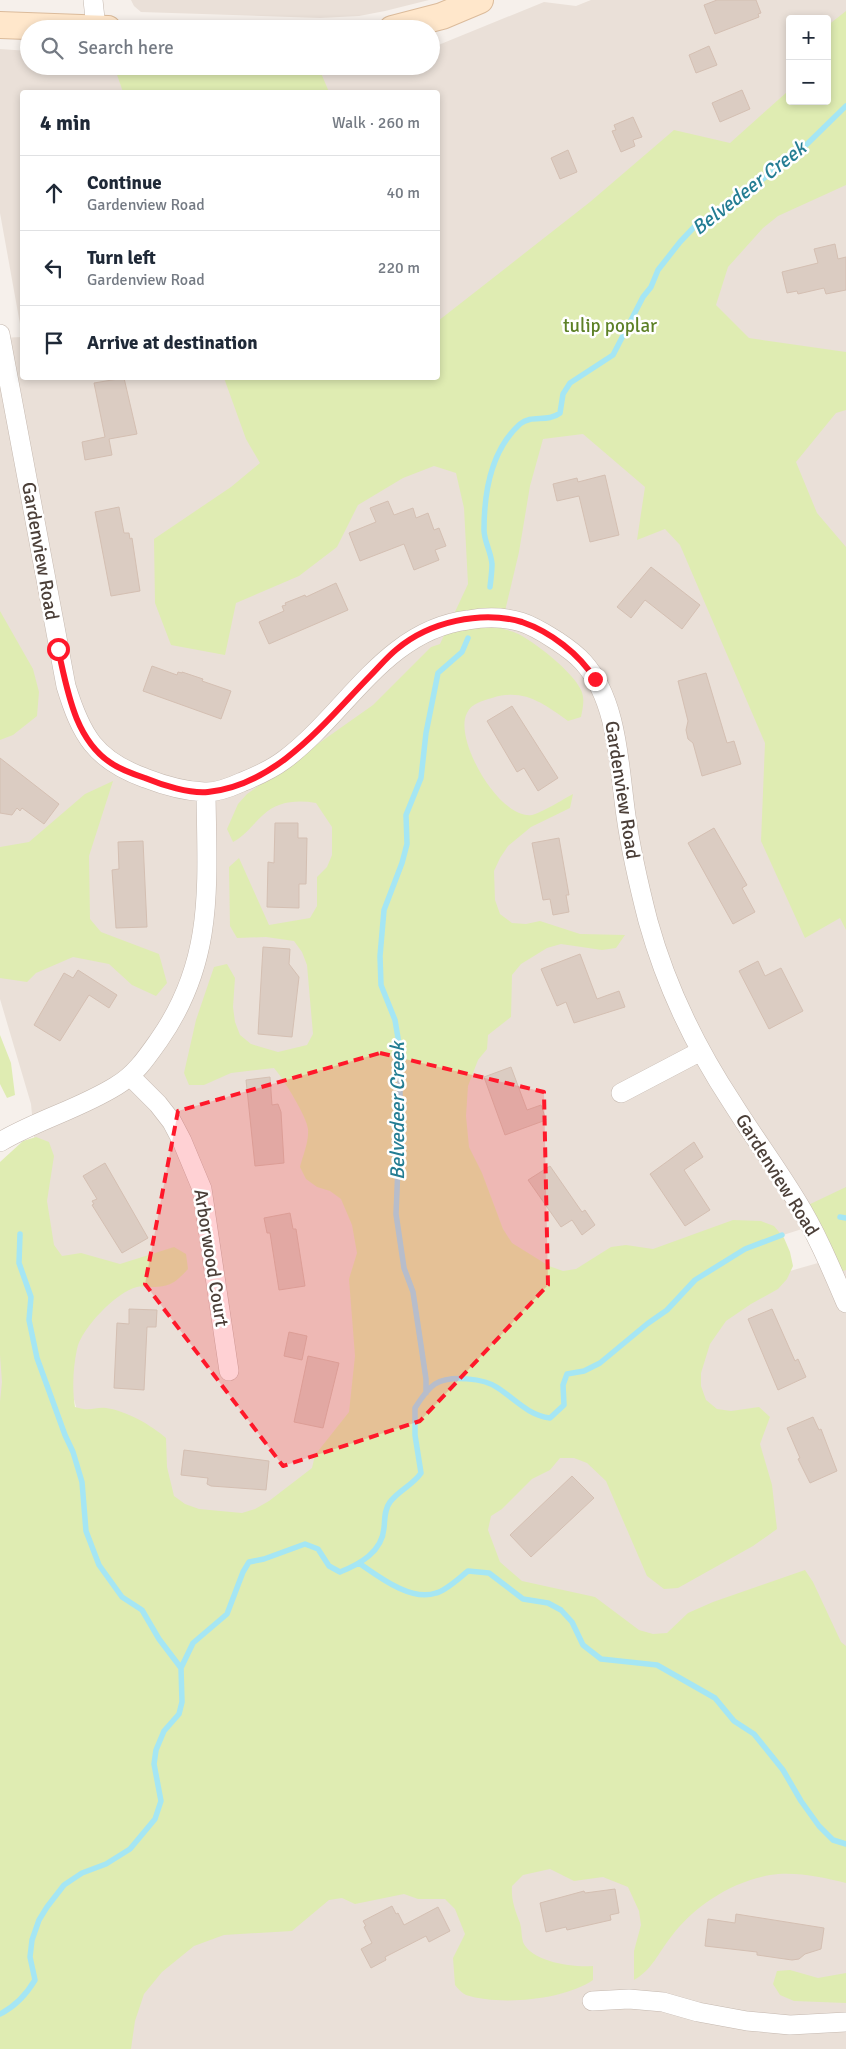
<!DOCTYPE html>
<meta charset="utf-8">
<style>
:root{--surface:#fff;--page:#f6f6f7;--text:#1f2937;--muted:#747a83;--line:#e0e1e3}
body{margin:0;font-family:Signika,sans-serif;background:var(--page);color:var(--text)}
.controls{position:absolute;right:15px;top:15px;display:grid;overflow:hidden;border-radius:5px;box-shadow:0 2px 8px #0003}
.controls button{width:45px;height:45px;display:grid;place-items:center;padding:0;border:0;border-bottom:1px solid var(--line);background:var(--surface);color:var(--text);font:25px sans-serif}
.stop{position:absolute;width:15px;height:15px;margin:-11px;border:4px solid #ff182a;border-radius:50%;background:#fff}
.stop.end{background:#ff182a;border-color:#fff;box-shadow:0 1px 5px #0008}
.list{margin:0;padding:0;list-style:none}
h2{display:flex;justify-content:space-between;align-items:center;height:65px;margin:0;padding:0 20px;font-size:21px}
h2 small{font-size:16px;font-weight:400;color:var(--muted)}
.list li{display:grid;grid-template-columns:32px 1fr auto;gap:15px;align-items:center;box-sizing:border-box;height:75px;padding:0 20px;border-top:1px solid var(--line)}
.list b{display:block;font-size:19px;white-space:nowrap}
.list p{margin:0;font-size:16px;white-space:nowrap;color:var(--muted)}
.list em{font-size:16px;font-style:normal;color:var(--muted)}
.icon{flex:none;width:28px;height:28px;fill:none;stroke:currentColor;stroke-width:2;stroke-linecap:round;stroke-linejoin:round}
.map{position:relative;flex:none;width:846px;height:2049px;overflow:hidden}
.search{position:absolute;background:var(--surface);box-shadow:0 2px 8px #0003;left:20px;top:20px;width:420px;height:55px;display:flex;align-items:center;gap:12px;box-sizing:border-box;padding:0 18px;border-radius:28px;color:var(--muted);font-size:19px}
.panel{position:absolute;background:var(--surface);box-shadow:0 2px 8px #0003;left:20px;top:90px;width:420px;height:290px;border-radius:5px}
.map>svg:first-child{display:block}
.residential{fill:#eae0d8;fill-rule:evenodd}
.green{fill:#dfecb2}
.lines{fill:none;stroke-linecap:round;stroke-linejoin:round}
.stream{stroke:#a5e6f4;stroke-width:5.5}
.building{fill:#dbccc2;stroke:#d4bfb2}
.street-casing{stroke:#c5b8af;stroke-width:20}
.secondary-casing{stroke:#dbbb9b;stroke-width:28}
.street{stroke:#fff;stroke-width:19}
.secondary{stroke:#ffe7cb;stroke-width:26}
.route{stroke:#ff182a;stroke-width:6}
.marked{fill:#ff182a;fill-opacity:0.2;stroke:#ff182a;stroke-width:4;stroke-dasharray:10 6;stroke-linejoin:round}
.labels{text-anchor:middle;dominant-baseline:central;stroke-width:5;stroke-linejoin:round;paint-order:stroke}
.park-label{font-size:19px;fill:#5d8127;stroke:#fff}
.street-label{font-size:19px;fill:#4b3f38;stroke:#fff}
.water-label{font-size:20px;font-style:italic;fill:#247d93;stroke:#fff}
</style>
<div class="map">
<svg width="846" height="2049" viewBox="0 0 846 2049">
<rect width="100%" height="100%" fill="#f6f0eb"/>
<path class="residential" d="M131,0H429L385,11L359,16L320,18L141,12L134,6Z
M591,0H846V1215L399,1358L343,1515L109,1522L51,1319L31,1104L0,999V338L22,337V378H438V92H22V335L0,213V49L29,51V66H431V48L544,2L576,6ZM790,19H827V101H790Z
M0,1215L69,1540L426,1543L734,1287L846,1255V2049H0Z"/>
<path class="green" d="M846,11V185L778,216L763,228L728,267L716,305L749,338L846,352V410L836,413L796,462L817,513L846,547V930L840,918L805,938L761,841L765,743L680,545L665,529L637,540L645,487L583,434L543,439L530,486L519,552L501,628C506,630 512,631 516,633C533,640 574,673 581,690C585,699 583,707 581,717L568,721C543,703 523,688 492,698C482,701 472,703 467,713C453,738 499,820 532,815C541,813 564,799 573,794L570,808L531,827L508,846L500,858L494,871L495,900L500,914L512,923L526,924L540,921L580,934L625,935L616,948L602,950L561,944L547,948L521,964L512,975L511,1017L488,1035L487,1049L478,1060L468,1086L466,1116L469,1147L482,1173L503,1229L512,1243L549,1266L563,1271L576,1269L611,1247L626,1245L653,1249L733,1220L761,1221L774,1226L784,1238L790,1252L793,1266L787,1279L778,1289L751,1304L726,1321L710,1344L701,1373V1386L706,1400L717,1409L731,1411L759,1407L770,1417L760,1444L772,1485L777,1529L753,1546L678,1588L664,1589L647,1576L606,1481L587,1463L574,1458H560L550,1470L532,1479L502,1509L491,1516L488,1530L500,1562L522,1581L595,1597L639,1630L653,1634L667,1633L688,1613L713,1602L805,1570L813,1582L841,1642L846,1646V1883C823,1877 794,1871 770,1875C731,1882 694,1906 671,1937C658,1953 653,1969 634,1980V1951L641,1925L639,1911L628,1887L603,1877L574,1881L550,1869L523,1875L512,1886C511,1900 515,1910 520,1923C522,1929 521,1936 523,1942C531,1962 575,1968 593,1966V1980C564,2000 500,2006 466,1995C462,1993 458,1989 455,1985L453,1958L465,1934L455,1909L445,1899H418L404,1894L355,1904L342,1898L329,1900L292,1931L224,1935L194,1946L162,1972L144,1994L135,2021L131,2049H0V1402L2,1382L0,1355V1162L23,1141L36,1137L49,1142L54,1156L47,1201L54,1245L62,1256L81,1253L120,1264L174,1247L186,1254L188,1269C176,1282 171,1287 152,1287C147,1287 141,1286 137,1287C116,1292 81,1329 77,1349C73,1368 72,1389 75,1407C91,1412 94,1407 106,1408C127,1411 151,1425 166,1438L167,1467L174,1496L185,1504L199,1509L242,1513L255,1509L269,1501L312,1468L315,1455L349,1412L355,1356L349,1279L357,1253L352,1225L341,1199L330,1191L317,1187L306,1179L300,1167C303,1155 309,1142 308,1129C307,1117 283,1078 274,1068L231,1073L204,1085H189L184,1073L196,1020L214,967L227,964L235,978L233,1007L235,1022L240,1035L251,1044L278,1052L307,1045L313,1034L307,965L302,952L294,941L266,937L237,938L230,926L229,867L239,858L269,925L310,918L317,906V877L327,867L332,855V827L316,803C297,800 278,801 263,815C252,825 246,835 233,842L227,829L238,804L247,794L373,705L431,647L440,644L468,584L464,508L456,473L434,466L403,478L358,505L337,547L299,576L236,603L225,655L171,645L155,603L154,539L231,487L260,463L246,439L224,378H438V321L590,202L674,130L730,143L787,92L790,87V101H827V26Z
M114,66H318L329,92H123Z
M0,611L33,669L39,692L37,716L13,735L0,740Z
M113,781L89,856L90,919L101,932L159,954L167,983L156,996L132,985L109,964L73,957L36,973L27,982L0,978V847L29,842L85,794Z
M0,1035L11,1063L15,1095L7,1098L0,1084Z
M846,1187V1270L834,1274L806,1206Z
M790,1970L818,1978L846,1973V2003L794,2001L780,1995L773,1984L777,1971Z"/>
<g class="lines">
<path class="stream" d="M490,587C491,579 492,571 492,564C491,552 484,541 484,530C484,493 491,450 520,424C532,414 547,423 560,413L563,394L570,383L613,355L643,297L651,287L658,270L680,242L696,225L724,209L803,148L846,106
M840,1217L846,1218
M20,1234L19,1263L31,1297L29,1320L37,1358L65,1435L73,1452L82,1482L86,1531L99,1565L122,1597L142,1610L159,1639L181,1668
M426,1393V1379L413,1292L404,1268L396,1214L400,1120V1050L395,1020L381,985L380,956L384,910L402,863L407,844L406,815L421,778L426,733L438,673L462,652L468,638
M359,1563C378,1576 411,1602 436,1593C447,1590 459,1578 468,1571L489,1573L523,1599L548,1603L561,1610L572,1622L583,1645L601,1659L657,1665L715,1698L734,1721L754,1734L783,1770L801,1801L819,1826L833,1840L846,1844
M0,2014C16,2006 26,1995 35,1980L30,1957L32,1940L39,1920L47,1907L64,1885L82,1873L106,1864L130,1849L155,1819L161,1801L154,1764L156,1750L164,1731L179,1714L182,1702L181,1668L193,1643L227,1614L243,1572L249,1562L264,1559L305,1544L318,1549L329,1566L340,1572C360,1564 382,1552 384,1528C385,1519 384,1510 390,1502C399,1490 413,1485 421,1473L415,1435V1408C420,1400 427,1389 435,1384C450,1375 484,1378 498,1388C516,1400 528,1415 550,1418L564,1405L563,1385L567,1374L584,1371L600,1363L647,1324L667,1310L695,1280L745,1249L782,1235"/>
</g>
<path class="building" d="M717,0H756L761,13L758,14L759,17L715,34L704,5Z
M709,46L717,65L696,73L689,55Z
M742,90L750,109L720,122L712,103Z
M633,117L642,137L633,140L635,146L621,152L612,131L616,130L614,125Z
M568,150L577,172L560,179L551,158Z
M835,244L838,259L846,257V290L826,294L824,288L798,294L797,291L787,293L782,272L818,263L814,249Z
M124,378L137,434L109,439L112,455L85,460L82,442L105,437L94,383Z
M605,475L619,535L590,542L579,496L557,501L553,484L577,478L578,482Z
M388,501L394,515L413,508L416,518L428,513L434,530L439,528L446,546L435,550L439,560L414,570L404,544L360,561L349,533L376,522L370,508Z
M119,507L124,533H129L130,539L132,538L140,591L111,596L95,512Z
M651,567L700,605L682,629L645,600L631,618L617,607Z
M336,583L348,610L269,644L259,622L284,611L282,606L286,605L285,603L305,595L306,597Z
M152,666L177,675L178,672L182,673V672L203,679L202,681L231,691L221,719L143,691Z
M706,673L727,743L734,741L741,764L702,776L693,743L688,739L686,730L688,721L678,681Z
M512,706L558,778L538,791L524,768L517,772L487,721Z
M0,758L59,804L44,824L22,808L20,811L17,808L12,815L0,813Z
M275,823H298V838H307L306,884H299V908L267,907L268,862L274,863Z
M714,828L747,885L742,888L755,912L733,924L688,843Z
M559,838L569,895H566L569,912L553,915L550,899L543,900L532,843Z
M143,841L147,927L116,928L112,870L119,869L118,842Z
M263,947L290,949L289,964L299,977L292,1037L258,1034Z
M580,954L597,999L619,991L625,1007L574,1023L566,1002L557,1006L541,969Z
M758,961L765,976L781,968L803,1011L769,1029L739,971Z
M78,970L117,995L109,1008L89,995L60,1041L34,1025L64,973L73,978Z
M511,1067L527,1110L541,1105L546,1120L505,1135L484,1077Z
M270,1077L272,1105L278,1104L281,1112L284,1163L255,1166L246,1080Z
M694,1142L703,1157L684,1170L710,1210L685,1226L650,1174Z
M105,1163L148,1238L122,1253L92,1205L94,1204L92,1201L97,1199L83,1176Z
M550,1166L582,1212L585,1210L595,1225L582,1235L572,1220L561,1227L528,1180Z
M290,1213L293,1229H296L305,1286L279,1290L270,1233H267L264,1218Z
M129,1309L157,1310L156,1327H147L144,1390L114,1388L117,1323L129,1324Z
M772,1309L795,1361L798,1359L806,1377L778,1390L748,1319Z
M289,1332L307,1336L302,1360L284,1356Z
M308,1356L339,1363L323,1428L294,1422Z
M813,1417L819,1430L821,1429L837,1471L810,1483L798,1459L800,1458L787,1428Z
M184,1450L269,1461L266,1490L211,1486L207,1484L208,1478L181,1475Z
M572,1476L594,1498L531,1557L510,1535Z
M615,1889L619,1913L610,1915L611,1920L567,1930L566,1927L546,1932L540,1903L584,1891L585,1893Z
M392,1906L396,1914L398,1913L404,1925L438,1907L450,1931L429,1942L426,1936L385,1957L386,1960L371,1968L361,1949L372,1943L364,1927L366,1926L363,1921Z
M736,1914L824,1928L821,1949L805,1954L799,1959L792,1960L757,1955V1952L705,1946L708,1919L735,1923Z"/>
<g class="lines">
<g class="street-casing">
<path id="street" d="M93,0L96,28
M0,334L66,686C81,735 95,760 145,778C163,785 184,791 204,792C216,793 231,787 242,782C257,776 272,769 284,760C346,714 385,630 468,620C485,617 504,617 521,622C534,626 546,634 557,641C566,647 576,654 583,662C618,700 619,767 626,816C631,851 639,886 648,921C666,986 696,1048 733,1104C753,1136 776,1167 796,1200C816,1232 831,1268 846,1303
M130,1076L158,1104L172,1122L182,1141L202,1189L229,1371
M621,1093L701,1051
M0,1142C37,1120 79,1109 116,1086C135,1075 147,1057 159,1040C215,960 207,885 206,793
M592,2001L629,1999L663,2002L698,2012L747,2021L790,2025L846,2022"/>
</g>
<g class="secondary-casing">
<path id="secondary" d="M0,25L108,29
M392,29L442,16L480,0"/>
</g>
<use href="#street" class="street"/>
<use href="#secondary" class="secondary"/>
</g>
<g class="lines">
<path class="route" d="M58,649C67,688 74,739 111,763C121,770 133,774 145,778C162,785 190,794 208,792C277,785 325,722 370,676C379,667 387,657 397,649C429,622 481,610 522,622C551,632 579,654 595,679"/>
</g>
<path class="marked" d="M380,1053L544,1092L548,1285L420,1421L283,1466L145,1284L178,1111Z"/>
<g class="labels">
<g class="park-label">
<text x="610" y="326">tulip poplar</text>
</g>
<g class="street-label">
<text transform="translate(40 551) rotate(80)">Gardenview Road</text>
<text transform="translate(622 790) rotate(81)">Gardenview Road</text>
<text transform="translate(777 1175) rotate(58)">Gardenview Road</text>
<text transform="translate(211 1258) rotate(81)">Arborwood Court</text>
</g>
<g class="water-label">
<text transform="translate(749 188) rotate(-38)">Belvedeer Creek</text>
<text transform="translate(397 1111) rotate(-90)">Belvedeer Creek</text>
</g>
</g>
</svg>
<div class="controls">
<button>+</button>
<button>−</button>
</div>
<div class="stop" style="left:58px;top:649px"></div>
<div class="stop end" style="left:595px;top:679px"></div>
<div class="search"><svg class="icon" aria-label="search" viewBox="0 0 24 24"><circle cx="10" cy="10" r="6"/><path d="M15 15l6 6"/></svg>Search here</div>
<section class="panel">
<h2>4 min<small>Walk · 260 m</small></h2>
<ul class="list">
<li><svg class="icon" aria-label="ahead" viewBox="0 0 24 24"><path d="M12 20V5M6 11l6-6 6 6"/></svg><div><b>Continue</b><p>Gardenview Road</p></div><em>40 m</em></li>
<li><svg class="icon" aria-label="left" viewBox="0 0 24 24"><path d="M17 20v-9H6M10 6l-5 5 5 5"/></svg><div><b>Turn left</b><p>Gardenview Road</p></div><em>220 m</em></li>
<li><svg class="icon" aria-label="arrive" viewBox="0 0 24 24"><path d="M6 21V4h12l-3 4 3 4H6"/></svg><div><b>Arrive at destination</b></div></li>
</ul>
</section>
</div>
